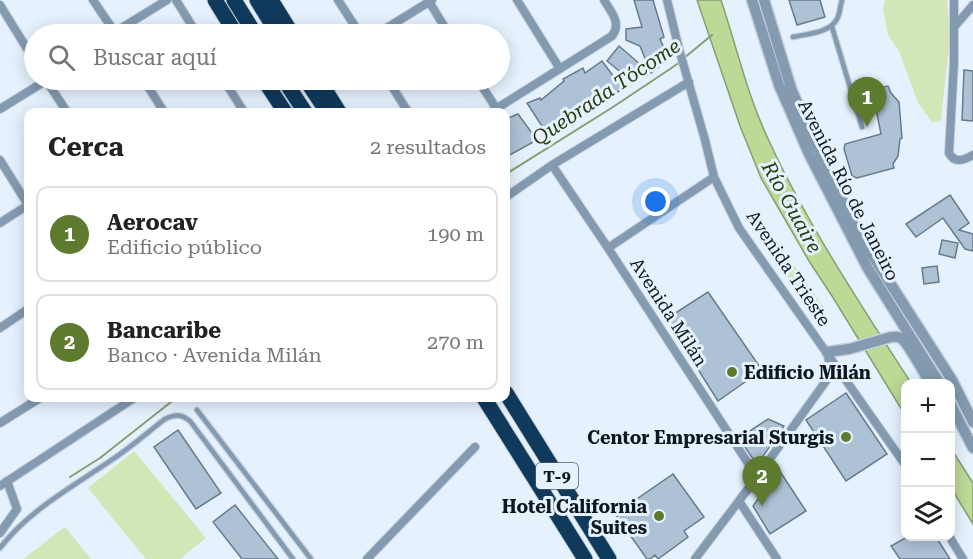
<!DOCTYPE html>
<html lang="es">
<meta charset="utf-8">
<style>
:root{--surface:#fff;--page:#f2f2f2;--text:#222;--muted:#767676;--line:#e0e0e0;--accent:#5d7a2f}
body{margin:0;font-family:"Roboto Serif",serif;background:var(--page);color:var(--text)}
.controls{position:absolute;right:18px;bottom:18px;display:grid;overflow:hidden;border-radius:12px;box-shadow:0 3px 15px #0003}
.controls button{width:54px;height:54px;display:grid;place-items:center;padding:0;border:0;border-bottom:2px solid var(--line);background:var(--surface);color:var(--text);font:30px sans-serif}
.you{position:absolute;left:656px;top:202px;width:21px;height:21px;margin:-15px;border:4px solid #fff;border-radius:50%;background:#1a73e8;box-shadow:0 0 0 9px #1a73e833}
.badge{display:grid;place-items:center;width:39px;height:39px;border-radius:50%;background:var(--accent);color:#fff;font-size:20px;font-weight:700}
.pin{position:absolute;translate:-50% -50px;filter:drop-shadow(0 2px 3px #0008)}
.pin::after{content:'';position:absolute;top:32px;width:21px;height:18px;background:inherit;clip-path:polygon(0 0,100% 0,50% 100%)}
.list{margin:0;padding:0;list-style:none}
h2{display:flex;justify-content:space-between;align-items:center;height:78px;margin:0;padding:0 24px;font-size:26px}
h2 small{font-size:20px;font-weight:400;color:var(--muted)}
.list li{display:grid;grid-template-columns:39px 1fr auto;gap:18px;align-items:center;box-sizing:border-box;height:96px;margin:0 12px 12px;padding:0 12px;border:2px solid var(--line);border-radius:12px}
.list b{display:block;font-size:22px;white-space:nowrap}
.list p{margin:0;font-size:20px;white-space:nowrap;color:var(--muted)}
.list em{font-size:20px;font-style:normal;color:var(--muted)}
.icon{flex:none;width:33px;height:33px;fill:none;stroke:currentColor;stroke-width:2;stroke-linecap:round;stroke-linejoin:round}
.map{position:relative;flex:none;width:973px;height:559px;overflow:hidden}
.search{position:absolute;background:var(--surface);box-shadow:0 3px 15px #0003;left:24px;top:24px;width:486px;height:66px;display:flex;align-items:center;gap:15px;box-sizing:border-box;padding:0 21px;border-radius:33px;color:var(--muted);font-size:22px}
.panel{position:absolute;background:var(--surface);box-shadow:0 3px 15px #0003;left:24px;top:108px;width:486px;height:294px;border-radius:12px}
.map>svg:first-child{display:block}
.green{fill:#d1e7b7}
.water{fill:#bcd996;stroke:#889f72;stroke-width:1.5}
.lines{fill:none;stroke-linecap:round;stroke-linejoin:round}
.stream{stroke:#889f72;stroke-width:2}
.building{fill:#aec2d6;stroke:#677b8d;stroke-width:1.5}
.service-casing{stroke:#c3cfda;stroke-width:7}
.minor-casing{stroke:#c3cfda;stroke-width:10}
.tertiary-casing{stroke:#c3cfda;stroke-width:13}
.motorway-casing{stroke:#c3cfda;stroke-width:17}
.service{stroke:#839ab1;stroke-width:4.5}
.minor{stroke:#839ab1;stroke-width:8}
.tertiary{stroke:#839ab1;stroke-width:10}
.motorway{stroke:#103a5c;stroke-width:15}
.poi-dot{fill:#5d7a2f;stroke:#e5f2fe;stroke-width:2}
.labels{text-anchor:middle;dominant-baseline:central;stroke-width:6;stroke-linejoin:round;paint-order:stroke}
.shield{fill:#e5f2fe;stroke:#4f5961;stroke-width:1.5}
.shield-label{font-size:16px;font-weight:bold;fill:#0f171e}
.street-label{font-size:18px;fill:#0f171e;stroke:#e5f2fe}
.poi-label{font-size:18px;font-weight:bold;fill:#0f171e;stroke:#e5f2fe;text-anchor:end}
.water-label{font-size:20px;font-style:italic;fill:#2b3c0c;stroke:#e5f2fe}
</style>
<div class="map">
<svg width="973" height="559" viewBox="0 0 973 559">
<rect width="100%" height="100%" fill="#e5f2fe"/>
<path class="green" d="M885,0H947L950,38L941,121L932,122L918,103L899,51L888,35L883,9Z
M792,262L809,285L798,292L782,269Z
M811,289L827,312L815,320L799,296Z
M134,451L206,538L180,559H146L88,488Z
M65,527L91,559H23Z"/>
<path class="water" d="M697,0H721C737,48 748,98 770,143C809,227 861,305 911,383L906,384L905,415L832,296L809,261L761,178L740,126Z
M950,447L973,483V524L951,488Z"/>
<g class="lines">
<path class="stream" d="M684,58L712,35
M506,174L613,107L670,69L680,62
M70,477L100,458L176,398"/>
</g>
<path class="building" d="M634,0H653L664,37L660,39L669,59L651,73L640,46L626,40V29L642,27Z
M789,0H820L825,17L797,25Z
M619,46L641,65L630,80L607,61Z
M602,61L623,89L607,98L606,96L584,110L581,107L555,121L560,129L551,136V140L527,103L540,98L541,100L564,81L563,79L583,68L585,73Z
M964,70L973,71V121L962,120Z
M888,86L891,93L899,102L902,138L900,139L898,156L893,164L894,168L857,178L852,176L844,149L845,144L881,134L873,94H876L875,89Z
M518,114L537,140L506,157V119Z
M950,195L969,223L959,230L973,234V251L965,249L943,218L916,237L906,224Z
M942,240L958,243L955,258L939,254Z
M937,266L939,282L924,284L922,268Z
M708,292L762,370L718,401L666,319Z
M846,393L887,454L846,481L806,420Z
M768,419L784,426L757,465L739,438Z
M178,430L221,493L196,509L154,447Z
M779,470L806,511L770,534L753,506Z
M673,474L704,517L684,531L688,537L658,559L655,555L650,559H647L615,514Z
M235,505L278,559H242L213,522Z
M907,537H936L950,559H900L891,546Z"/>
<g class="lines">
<g class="service-casing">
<path id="service" d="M832,27L862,127
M793,37C806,34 830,33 837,19C840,14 840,6 842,0
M197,410L311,559
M0,548C30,509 74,486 113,459C131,447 148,432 165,419C176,414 181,414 190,421L293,559"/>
</g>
<g class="minor-casing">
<path id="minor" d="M93,0L116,34
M176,0L197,34
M338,0L360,34
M428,0L449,34
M517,0L560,69
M667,0L679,49L705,140L714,177L739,228L906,466
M954,0V62L949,153C955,164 964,160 973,155
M0,5L34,60
M955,26L973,5
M115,32L167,0
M377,34L432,0
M46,80L67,112
M144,80L164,112
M224,80L244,112
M388,80L408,112
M478,80L496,108
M0,109L47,80
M491,112L612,36C622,23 611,12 604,0
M0,160L28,205
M552,165L608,248L757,477
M506,197L552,165L689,82
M0,223L28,205
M608,248L714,177
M0,328L28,309
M0,423L40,398
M0,486L134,398
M739,501L777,559
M0,533L17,509L7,481
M949,536L963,559
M367,559L475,447
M695,559L757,477L826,381L830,372L828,355"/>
</g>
<g class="tertiary-casing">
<path id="tertiary" d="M752,0L779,85L809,154L867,267L940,384
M764,0L791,88L806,124L843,201L867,247L952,380L973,422
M827,352L849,349L891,337C895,337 897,336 901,338C909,344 924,374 931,384
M950,403L973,448"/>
</g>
<g class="motorway-casing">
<path id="motorway" d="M215,0L236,34
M234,0L255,34
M257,0L278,34
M271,0L292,34
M264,80L285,112
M284,80L305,112
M306,80L327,112
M319,80L339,112
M506,393L609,559
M484,398L585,559"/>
</g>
<use href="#service" class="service"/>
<use href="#minor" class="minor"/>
<use href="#tertiary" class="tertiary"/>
<use href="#motorway" class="motorway"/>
</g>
<g class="poi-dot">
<circle cx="732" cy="372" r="6"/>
<circle cx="846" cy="437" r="6"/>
<circle cx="659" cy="516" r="6"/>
</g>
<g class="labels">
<rect class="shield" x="536" y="463" width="42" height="26" rx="4.5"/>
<g class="shield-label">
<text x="557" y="476">T-9</text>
</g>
<g class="street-label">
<text transform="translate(849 190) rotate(63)">Avenida Río de Janeiro</text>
<text transform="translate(789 268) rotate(56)">Avenida Trieste</text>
<text transform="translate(669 312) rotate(57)">Avenida Milán</text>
</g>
<g class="poi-label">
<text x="744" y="372" text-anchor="start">Edificio Milán</text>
<text x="834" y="437">Centor Empresarial Sturgis</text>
<text x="647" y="506">Hotel California<tspan x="647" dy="21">Suites</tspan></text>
</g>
<g class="water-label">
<text transform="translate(606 92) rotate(-34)">Quebrada Tócome</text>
<text transform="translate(792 207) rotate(61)">Río Guaire</text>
</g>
</g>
</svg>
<div class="controls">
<button>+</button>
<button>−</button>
<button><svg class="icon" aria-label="layers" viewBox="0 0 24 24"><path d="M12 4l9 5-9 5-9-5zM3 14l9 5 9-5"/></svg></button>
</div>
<div class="you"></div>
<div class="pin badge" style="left:867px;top:127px">1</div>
<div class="pin badge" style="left:762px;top:506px">2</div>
<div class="search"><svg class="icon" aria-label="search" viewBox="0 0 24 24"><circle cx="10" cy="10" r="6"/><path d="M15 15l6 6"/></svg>Buscar aquí</div>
<section class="panel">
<h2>Cerca<small>2 resultados</small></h2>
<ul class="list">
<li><span class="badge">1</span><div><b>Aerocav</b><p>Edificio público</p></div><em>190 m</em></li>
<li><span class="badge">2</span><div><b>Bancaribe</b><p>Banco · Avenida Milán</p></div><em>270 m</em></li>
</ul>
</section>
</div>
